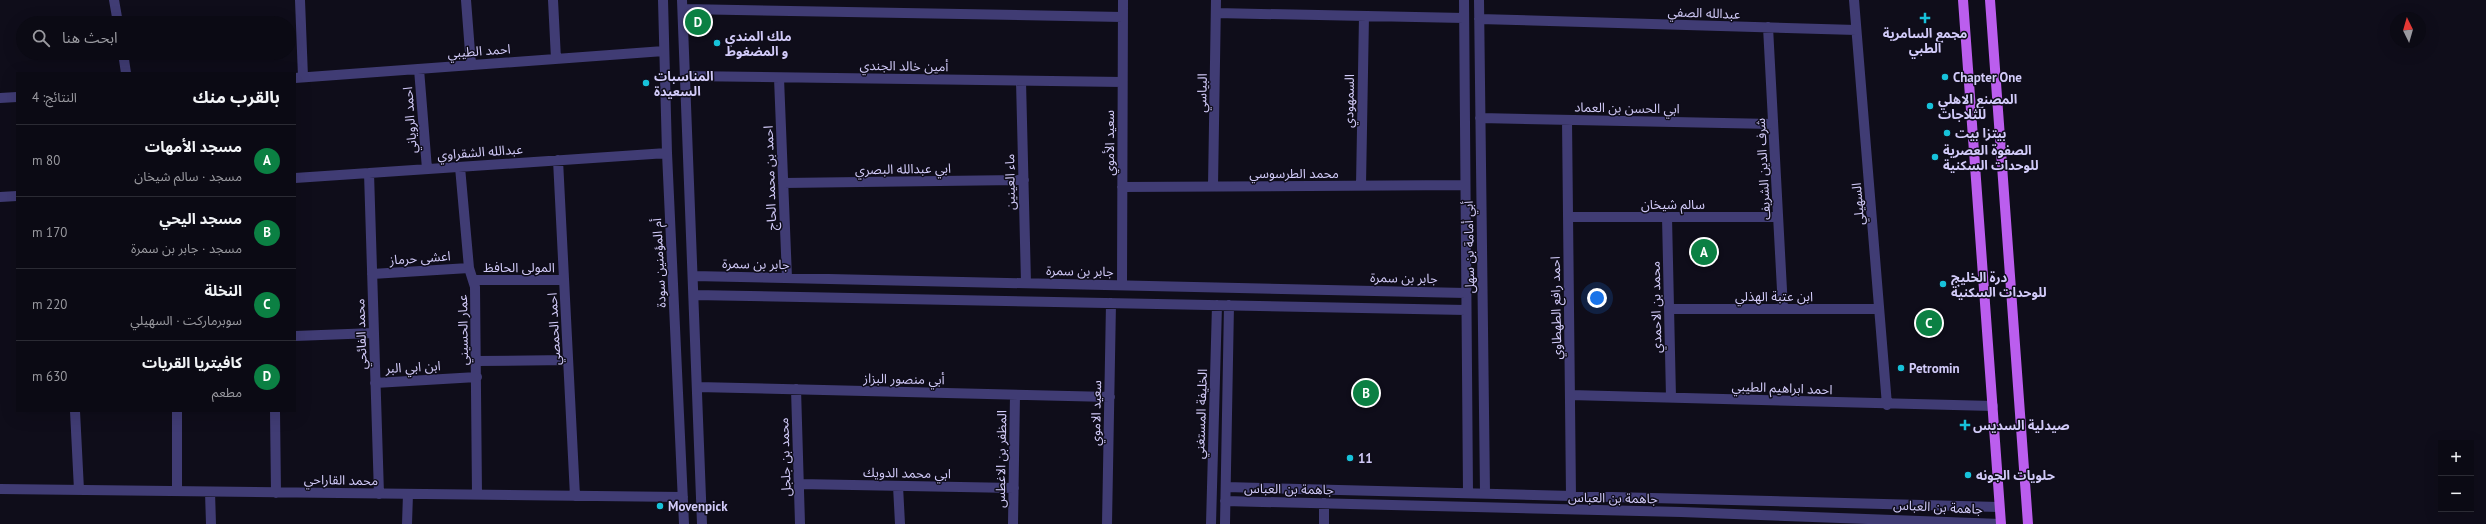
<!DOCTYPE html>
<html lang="ar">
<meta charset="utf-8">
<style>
:root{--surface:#0b0a14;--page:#14131d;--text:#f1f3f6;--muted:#9a9aa0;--line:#2b2b34;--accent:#0b8043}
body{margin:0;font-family:"PT Sans","Noto Sans Arabic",sans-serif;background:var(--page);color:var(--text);direction:rtl}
.controls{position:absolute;right:12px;bottom:12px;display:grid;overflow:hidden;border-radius:0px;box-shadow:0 4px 16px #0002}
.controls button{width:36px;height:36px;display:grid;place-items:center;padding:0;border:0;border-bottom:1px solid var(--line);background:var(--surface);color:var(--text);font:20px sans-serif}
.compass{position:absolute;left:2390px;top:12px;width:36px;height:36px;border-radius:50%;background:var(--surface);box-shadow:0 4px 16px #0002;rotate:355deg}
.you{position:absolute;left:1597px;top:298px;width:14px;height:14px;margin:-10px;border:3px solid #fff;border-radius:50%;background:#1a73e8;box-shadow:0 0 0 6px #1a73e833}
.badge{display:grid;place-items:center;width:26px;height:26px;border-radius:50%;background:var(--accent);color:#fff;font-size:13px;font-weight:700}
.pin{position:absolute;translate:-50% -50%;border:2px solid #fff;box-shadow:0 1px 4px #0006}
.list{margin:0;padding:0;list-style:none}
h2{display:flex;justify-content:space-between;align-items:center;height:52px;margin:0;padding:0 16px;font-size:17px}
h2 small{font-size:13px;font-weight:400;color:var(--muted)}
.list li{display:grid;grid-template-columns:26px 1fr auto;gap:12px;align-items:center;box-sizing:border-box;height:72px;padding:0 16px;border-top:1px solid var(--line)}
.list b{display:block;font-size:15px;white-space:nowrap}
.list p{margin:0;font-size:13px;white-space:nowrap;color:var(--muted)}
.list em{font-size:13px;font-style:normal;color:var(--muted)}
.icon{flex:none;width:22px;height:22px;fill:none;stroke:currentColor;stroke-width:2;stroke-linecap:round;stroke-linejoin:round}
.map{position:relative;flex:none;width:2486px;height:524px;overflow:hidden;direction:ltr}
.search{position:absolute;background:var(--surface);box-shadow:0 4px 16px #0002;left:16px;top:16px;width:280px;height:44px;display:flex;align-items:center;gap:10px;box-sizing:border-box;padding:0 14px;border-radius:22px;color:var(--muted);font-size:15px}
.panel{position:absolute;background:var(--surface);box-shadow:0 4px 16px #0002;left:16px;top:72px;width:280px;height:340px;border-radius:0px;direction:rtl}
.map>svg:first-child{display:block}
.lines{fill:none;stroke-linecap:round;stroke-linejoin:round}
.minor{stroke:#403c74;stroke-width:10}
.major{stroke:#bb5eee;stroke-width:10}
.poi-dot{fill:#17c2da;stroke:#0f0d1a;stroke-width:1.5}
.labels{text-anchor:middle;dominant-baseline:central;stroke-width:3;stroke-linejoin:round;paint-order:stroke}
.street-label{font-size:13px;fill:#d2cbf9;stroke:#0f0d1a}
.poi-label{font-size:13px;font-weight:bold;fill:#d2cbf9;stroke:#0f0d1a;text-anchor:start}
</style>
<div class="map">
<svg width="2486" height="524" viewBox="0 0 2486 524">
<rect width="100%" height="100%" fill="#0f0d1a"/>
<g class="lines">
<path class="minor" d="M114,0L118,23
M300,0L303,77
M466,0L471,65
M553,0L556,59
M663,0L667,153L684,524
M682,0L702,524
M1464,0L1468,493
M1479,0L1485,493
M1854,0L1887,405
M683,9L1123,17
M1216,13L1464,18
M1479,19L1856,30
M1768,27L1783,309
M123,53L126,73
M419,69L427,169
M685,76L1122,82
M295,78L664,51
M779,78L787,278
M1021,81L1026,283
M0,98L17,97
M1480,118L1773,124
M1567,120L1571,496
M558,160L575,496
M460,167L469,268L475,287L477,495
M369,173L379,494
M295,178L667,153
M783,183L1024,180
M1361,185L1364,16
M1213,186L1216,0
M1122,187L1465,185
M0,197L17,196
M1568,217H1778
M1667,217L1671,397
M372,274L469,268
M693,276L1466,293
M473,280H564
M1122,285L1123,0
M694,295L1466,310
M1669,309H1879
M295,336L374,333
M477,361L568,360
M375,383L477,377
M697,387L1110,397
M796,389L800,524
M1570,395L1993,406
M75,411L79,490
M177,411V491
M275,411L276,493
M799,484L1014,488
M898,486L900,524
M1226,487L1999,507
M0,489L683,497
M210,492L211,524
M1225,501L1681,512L2001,524
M407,524L408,494
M1013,524L1015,395
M1107,524L1111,303
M1211,524L1217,305
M1225,524L1229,305
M1324,524V503"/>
<path class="major" d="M1963,0L2001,524
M1990,0L2028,524"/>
</g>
<g class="poi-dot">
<path d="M1923 12h4v4h4v4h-4v4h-4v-4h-4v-4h4z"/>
<circle cx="717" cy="43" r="4"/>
<circle cx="1945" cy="77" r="4"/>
<circle cx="646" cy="83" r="4"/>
<circle cx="1930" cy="106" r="4"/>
<circle cx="1947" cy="133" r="4"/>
<circle cx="1935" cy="157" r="4"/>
<circle cx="1943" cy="284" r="4"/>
<circle cx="1901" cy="368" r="4"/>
<path d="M1963 419h4v4h4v4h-4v4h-4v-4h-4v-4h4z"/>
<circle cx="1350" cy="458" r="4"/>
<circle cx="1968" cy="475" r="4"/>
<circle cx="660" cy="506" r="4"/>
</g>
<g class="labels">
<g class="street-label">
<text transform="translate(1704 13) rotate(2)">عبدالله الصفي</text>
<text transform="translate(479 51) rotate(-4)">احمد الطيبي</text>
<text transform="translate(904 66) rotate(1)">أمين خالد الجندي</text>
<text transform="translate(1202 93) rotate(-89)">البياسي</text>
<text transform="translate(1349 101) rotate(-89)">السمهودي</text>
<text transform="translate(1627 108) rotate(1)">ابي الحسن بن العماد</text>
<text transform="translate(410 120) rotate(-94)">احمد الروياني</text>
<text transform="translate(1109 143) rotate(-90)">سعيد الأموي</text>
<text transform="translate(480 152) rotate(-4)">عبدالله الشقراوي</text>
<text transform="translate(903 169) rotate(-1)">ابي عبدالله البصري</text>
<text transform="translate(1763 169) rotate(-93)">شرف الدين الشريف</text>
<text x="1294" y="173">محمد الطرسوسي</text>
<text transform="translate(770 178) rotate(-92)">احمد بن محمد الحاج</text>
<text transform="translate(1010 182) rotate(-91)">ماء العينين</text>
<text x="1673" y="204">سالم شيخان</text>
<text transform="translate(1858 204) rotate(-95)">السهيلي</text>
<text transform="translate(1469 247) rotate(-91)">أبي أمامة بن سهل</text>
<text transform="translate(420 258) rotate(-4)">اعشى حرماز</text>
<text transform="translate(659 263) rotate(-93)">أم المؤمنين سودة</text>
<text transform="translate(756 264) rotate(1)">جابر بن سمرة</text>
<text x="519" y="267">المولى الحافظ</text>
<text transform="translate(1080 271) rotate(1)">جابر بن سمرة</text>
<text transform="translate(1404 278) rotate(1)">جابر بن سمرة</text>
<text x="1774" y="296">ابن عتبة الهذلي</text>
<text transform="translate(1656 307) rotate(-91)">محمد بن الاحمدي</text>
<text transform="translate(1556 308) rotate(-91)">احمد رافع الطهطاوي</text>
<text transform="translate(554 329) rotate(-93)">احمد الحمصي</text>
<text transform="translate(463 330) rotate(-91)">عمار الحسيني</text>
<text transform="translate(361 334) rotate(-92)">محمد الفائحي</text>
<text transform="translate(413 367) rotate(-3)">ابن ابي البر</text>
<text transform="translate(904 379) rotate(1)">أبي منصور البزاز</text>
<text transform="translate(1782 388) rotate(2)">احمد ابراهيم الطيبي</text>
<text transform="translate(1096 413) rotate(-89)">سعيد الاموي</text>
<text transform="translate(1201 414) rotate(-88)">الخليفة المستغني</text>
<text transform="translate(785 457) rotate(-92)">محمد بن جلجل</text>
<text transform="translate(1001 459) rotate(-89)">المظفر بن الاغطس</text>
<text transform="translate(907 473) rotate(1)">ابي محمد الدويك</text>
<text transform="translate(341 480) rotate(1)">محمد القاراحي</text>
<text transform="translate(1289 489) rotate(1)">جاهمة بن العباس</text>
<text transform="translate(1613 498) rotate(1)">جاهمة بن العباس</text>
<text transform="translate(1938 507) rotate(3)">جاهمة بن العباس</text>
</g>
<g class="poi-label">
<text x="1925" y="33" text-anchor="middle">مجمع السامرية<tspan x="1925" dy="15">الطبي</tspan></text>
<text x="725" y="36">ملك المندي<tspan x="725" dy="15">و المضغوط</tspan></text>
<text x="654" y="76">المناسبات<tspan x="654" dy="15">السعيدة</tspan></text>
<text x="1953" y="77">Chapter One</text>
<text x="1938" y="99">المصنع الاهلي<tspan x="1938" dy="15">للثلاجات</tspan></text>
<text x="1955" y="133">بيتزا بيت</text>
<text x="1943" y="150">الصفوة العصرية<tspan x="1943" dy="15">للوحدات السكنية</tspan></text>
<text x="1951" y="277">درة الخليج<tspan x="1951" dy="15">للوحدات السكنية</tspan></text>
<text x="1909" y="368">Petromin</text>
<text x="1973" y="425">صيدلية السديس</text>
<text x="1358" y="458">11</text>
<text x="1976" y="475">حلويات الجونه</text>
<text x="668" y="506">Movenpick</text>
</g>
</g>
</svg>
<div class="controls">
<button>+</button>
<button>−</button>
</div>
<svg class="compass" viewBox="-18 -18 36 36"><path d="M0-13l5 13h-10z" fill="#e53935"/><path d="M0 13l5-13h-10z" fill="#9a9aa0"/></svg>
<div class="you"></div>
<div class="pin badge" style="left:1704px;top:252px">A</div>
<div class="pin badge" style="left:1366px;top:393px">B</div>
<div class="pin badge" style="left:1929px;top:323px">C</div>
<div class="pin badge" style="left:698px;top:22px">D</div>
<div class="search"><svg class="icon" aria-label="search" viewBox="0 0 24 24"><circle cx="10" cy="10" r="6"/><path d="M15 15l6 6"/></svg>ابحث هنا</div>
<section class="panel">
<h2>بالقرب منك<small>النتائج: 4</small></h2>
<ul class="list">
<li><span class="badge">A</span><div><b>مسجد الأمهات</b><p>مسجد · سالم شيخان</p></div><em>80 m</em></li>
<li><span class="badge">B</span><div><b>مسجد اليحي</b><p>مسجد · جابر بن سمرة</p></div><em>170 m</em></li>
<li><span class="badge">C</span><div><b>النخلة</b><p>سوبرماركت · السهيلي</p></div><em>220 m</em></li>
<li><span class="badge">D</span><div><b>كافيتريا القريات</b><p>مطعم</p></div><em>630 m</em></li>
</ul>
</section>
</div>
